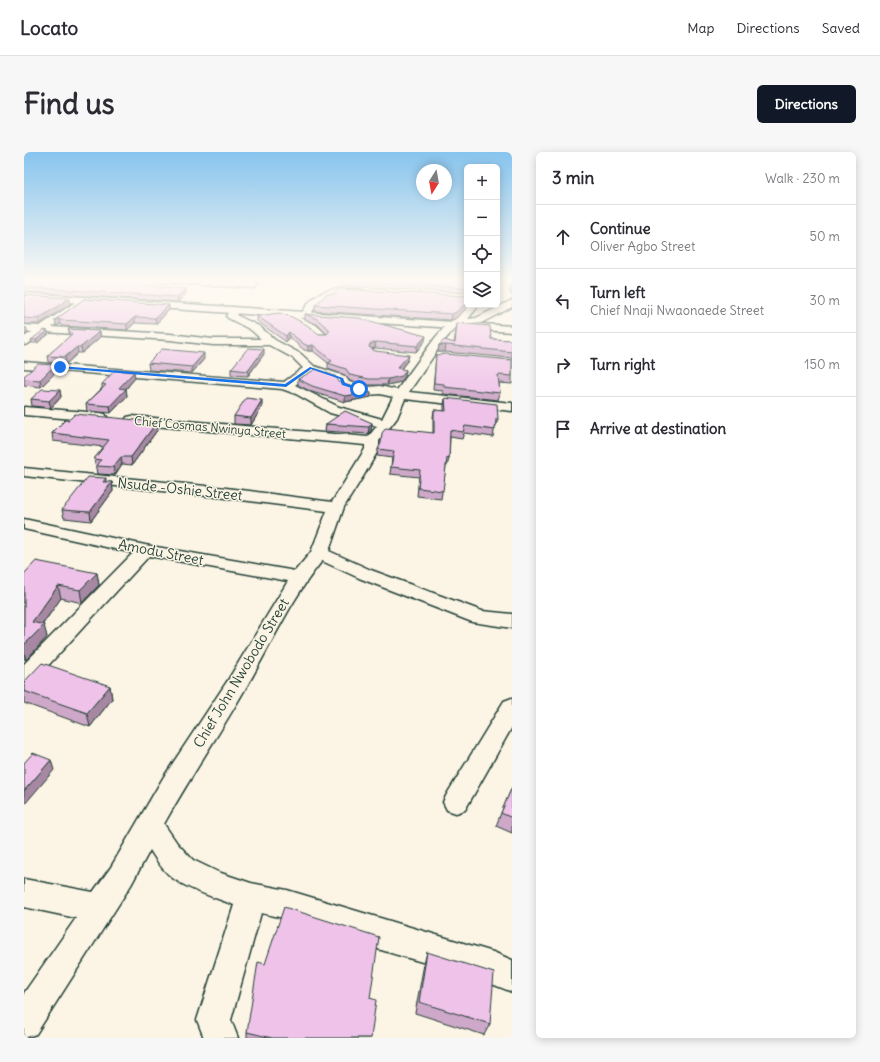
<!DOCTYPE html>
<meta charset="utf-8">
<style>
:root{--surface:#fff;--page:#f7f7f7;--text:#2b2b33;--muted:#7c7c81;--line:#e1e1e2;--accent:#111827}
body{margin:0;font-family:Delius,sans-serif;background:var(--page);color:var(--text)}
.controls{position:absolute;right:12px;top:12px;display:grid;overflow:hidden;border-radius:6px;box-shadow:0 2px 10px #0003}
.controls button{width:36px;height:36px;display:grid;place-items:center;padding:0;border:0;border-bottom:1px solid var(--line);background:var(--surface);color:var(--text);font:20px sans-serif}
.compass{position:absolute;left:392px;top:12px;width:36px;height:36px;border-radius:50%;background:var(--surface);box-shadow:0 2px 10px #0003;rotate:191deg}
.stop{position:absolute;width:12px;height:12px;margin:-9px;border:3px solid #1a73e8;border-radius:50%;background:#fff}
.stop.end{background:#1a73e8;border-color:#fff;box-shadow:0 1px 4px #0008}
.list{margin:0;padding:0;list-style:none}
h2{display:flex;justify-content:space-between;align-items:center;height:52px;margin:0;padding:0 16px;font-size:17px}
h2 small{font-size:13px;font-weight:400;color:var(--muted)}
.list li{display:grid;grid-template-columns:26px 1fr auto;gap:12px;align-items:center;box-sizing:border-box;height:64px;padding:0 16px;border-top:1px solid var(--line)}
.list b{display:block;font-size:15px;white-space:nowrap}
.list p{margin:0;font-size:13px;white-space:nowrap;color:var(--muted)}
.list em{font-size:13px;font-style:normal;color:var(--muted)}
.icon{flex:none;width:22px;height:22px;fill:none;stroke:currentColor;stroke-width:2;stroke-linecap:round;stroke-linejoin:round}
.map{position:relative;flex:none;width:488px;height:886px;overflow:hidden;border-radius:6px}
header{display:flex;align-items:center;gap:24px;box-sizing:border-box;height:56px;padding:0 20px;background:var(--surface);border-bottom:1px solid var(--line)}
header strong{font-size:19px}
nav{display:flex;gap:22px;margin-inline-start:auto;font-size:14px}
.intro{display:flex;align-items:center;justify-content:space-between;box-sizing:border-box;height:96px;padding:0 24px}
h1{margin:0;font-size:28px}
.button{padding:10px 18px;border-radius:6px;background:var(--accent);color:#fff;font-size:14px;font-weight:700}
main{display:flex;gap:24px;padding:0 24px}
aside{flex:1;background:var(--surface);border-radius:6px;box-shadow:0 2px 10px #0003}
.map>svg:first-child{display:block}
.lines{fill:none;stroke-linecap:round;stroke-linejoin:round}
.minor-casing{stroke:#1f3d34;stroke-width:3}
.secondary-casing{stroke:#1f3d34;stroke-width:3}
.minor{fill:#fcf5e5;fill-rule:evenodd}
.secondary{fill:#fcf5e5;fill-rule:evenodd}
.wall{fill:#cea8c8;stroke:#1f3d34}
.shaded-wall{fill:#a788a3;stroke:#1f3d34}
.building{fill:#efc3e9;stroke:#1f3d34}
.route{fill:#1a73e8}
.labels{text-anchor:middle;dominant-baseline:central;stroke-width:3;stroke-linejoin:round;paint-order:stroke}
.far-street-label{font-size:12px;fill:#1f3d34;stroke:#fcf5e5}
.street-label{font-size:14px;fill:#1f3d34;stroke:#fcf5e5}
</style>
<header>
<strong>Locato</strong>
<nav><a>Map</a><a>Directions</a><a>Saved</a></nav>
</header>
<div class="intro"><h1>Find us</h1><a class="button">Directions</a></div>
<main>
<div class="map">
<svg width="488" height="886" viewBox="0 0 488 886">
<rect width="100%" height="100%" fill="#fcf5e5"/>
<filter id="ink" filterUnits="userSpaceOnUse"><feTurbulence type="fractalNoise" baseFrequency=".025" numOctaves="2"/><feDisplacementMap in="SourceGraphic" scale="8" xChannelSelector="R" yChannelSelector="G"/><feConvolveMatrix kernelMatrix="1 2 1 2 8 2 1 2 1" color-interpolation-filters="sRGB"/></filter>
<g filter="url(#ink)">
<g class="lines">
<g class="minor-casing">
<path id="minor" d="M128,127H168L230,130L234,133L230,136L132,130Z
M312,137H337L341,140C334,147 310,136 296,149C291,153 289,160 285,165H279L277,163C285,147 294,140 312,137Z
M59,145L64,148L62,150L28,175L146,182L189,187H237L227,178L204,166L202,164L207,156L210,155L215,158L212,163L235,174L251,188L277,202L290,214L321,224L325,230L344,235L356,234L373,238L411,186L424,171L436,164L445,153H455L444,167L452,166L488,148V155L457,171L436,173L432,175L419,190L385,240L488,251V259L381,247L373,266L355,289V297L340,323L320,355L305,399L347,418L458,459L488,462V476L448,470L335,426L298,409C266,448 246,496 220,539C194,584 165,627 140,672L153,691L169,708L194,720L227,731L263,738L469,800L488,808V840C445,822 399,811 354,797C315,784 277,769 237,761L207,868L214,886H180L173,868L210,753C190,745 168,739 150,727C140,720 132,708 126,698L107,733L12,882L0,886V841L52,766L0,755V727L69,740L87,715L139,626L204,528L264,429L125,404L8,531L0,533V512L109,401L0,377V367L121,393L271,419L287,400L303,359L202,346L0,324V316L202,336L308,350L341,297V293L108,272L103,271L101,268L103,265L108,264L344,285L353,274L306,261L272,242L258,237L0,216V210L260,230L279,216L269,206L245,193H189L146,188L20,180L4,192L0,193V185L8,180L0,179V173L16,174ZM288,220L312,228L316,235L344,243L356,242L369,245L358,267L315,255L271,233Z
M265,161L292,173L304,184L303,186H295L284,177L262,166L260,164L262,162Z
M0,255L76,261L81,262L83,265L81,268L76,269L0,263Z
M488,546V575L441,658L432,661L423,658L419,650L423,642L480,549Z"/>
</g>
<g class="secondary-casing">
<path id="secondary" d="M0,141L488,174V180L0,147Z"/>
</g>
<use href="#minor" class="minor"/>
<use href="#secondary" class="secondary"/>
</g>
<path class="wall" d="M0,127H123L114,132L162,142L154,150L0,140Z
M443,127V141L317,134V128H325Z
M488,131V144L487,143L488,141H485L486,135Z
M311,142L443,153H446L431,167L427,168L291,159V153Z
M0,143L46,152L16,172H0Z
M60,147L145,158L132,172L111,171L103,178L38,174L36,172L32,174L31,168Z
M281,162L401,189L392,200L351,196L348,197L351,199L384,208L377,217L382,218L381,224L377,230L363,233H344L326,229L321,223L304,217V211L289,199H284L280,198L265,185L262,190L233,169V164L295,182H303L293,172L281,168Z
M433,171L467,187L488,188V206L421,200H414L415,193L430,191Z
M44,177L76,179V185L58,201H54L42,212L24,210L23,204L46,184Z
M25,182L13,191H8L7,188Z
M240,202L224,224L207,223V217Z
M412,203L488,208V232L475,231L476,241L474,248L419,242V239L409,238Z
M180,207L168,221L125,218L124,211Z
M31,213L32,220L17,235L0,233V224Z
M110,220L111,226L102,237L103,244L87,261L63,259L62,252L78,236V232Z
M274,227L316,231L347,245L321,250L288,240L274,233Z
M36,238L37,245L27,256L8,254L7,247Z
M421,246L474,267L472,274H471L469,285L440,281L438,287L426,285L425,307L423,314H422L417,347L393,344L395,325L366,322L368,306L353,304L354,297L409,281V265L410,258L420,259V253Z
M238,255L227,273L210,272V264Z
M133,270L134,277L108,313L98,312L91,323L74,322L73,316L72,315L70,307L80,295L29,289L28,281Z
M348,271L347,278L344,282L301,279L302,272Z
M82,326V330H88L89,339L67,369L40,366L38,358Z
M73,421L75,433L58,451L37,446L19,472L23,485L2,508L0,507V422Z
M0,530L86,534L88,547L66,575L0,551Z
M488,635V681L472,674L477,661Z
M403,800L466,872L460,883L391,861L400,812Z
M346,846L347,886H223V880Z"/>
<path class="shaded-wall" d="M113,127H123L107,136L106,131Z
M162,137V142L154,150L153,145Z
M46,146V152L16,172L14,167Z
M443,151V153H446L431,167L427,168L428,162Z
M145,153V158L132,172L131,166Z
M111,165V171L103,178V172Z
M35,167L36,172L32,174L31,168Z
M2,175L4,181L0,183V177Z
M24,179L25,182L13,191L12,188Z
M76,179V185L58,201L57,195Z
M265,180V185L262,190V184Z
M402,184L401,189L392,200L393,194Z
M352,190L351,196L346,197L345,195L346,192Z
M289,193V199H284V194Z
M415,193H422L421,200H414Z
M53,195L54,201L42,212L41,205Z
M240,197V202L224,224V219Z
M180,201V207L168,221V215Z
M385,203L384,208L372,222L373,216Z
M31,213L32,220L17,235L16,228Z
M382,218L381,224L377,230L363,233L364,227Z
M110,220L111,226L98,241L102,237L103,244L87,261L86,254L95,236Z
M36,238L37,245L27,256L25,249Z
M347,240V245L321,250V244Z
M238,248V255L227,273V266Z
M133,270L134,277L108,313L107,305Z
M348,271L347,278L344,282L345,275Z
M97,305L98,312L91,323L89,315Z
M88,330L89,339L67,369L66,360Z
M73,421L75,433L58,451L56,438Z
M34,434L37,446L15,477L20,473L23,485L2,508L0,500V493L8,470Z
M86,534L88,547L66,575L63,561Z
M27,608L30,618L0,653V639Z"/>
<path class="building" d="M0,127H113L106,131L162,137L153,145L0,135Z
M326,127H443V136L317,128H325Z
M313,137L443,144V151L432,160L428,162L291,153L303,142H311Z
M0,143L46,146L14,167L0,166Z
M60,147L145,153L131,166L111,165L103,172L37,168L35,167L31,168Z
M255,161L268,165L283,173L295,182H303L306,178L293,167L281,162L335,166L402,184L393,194L352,190L346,192L345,195L351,199L385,203L373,216L382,218L378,224L364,227H345L326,223L322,217L304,211L308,209L289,193L284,194L280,192L265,180L262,184L233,164Z
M433,171L466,174L467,187L488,188V200L422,193H415L420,188L431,191Z
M44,177L76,179L57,195H53L41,205L23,204L48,182Z
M20,178L24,179L12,188H7Z
M224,196L240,197L224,219L207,217Z
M138,197L180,201L168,215L124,211Z
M422,202L488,208V224L474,223L476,241L420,235V232L410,231L412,203Z
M14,212L31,213L16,228L0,227V224Z
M292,217L311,224L316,231L347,240L321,244L288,234L274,227Z
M91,218L110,220L95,236L102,237L86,254L62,252L82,233L78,232Z
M18,237L36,238L25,249L7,247Z
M222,246L238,248L227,266L210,264Z
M421,246L473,252L474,267H472L471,278L441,274L439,280L426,278L425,307L423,306L419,339L394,336L396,318L367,315L370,299L354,297L357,291L358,281L362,276L410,281V258L422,259Z
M321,259L348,271L345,275L302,272Z
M51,262L133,270L107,305H97L89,315L73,314L77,308L70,307L85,288L28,281L41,268H45Z
M64,325L82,326L79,330H88L66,360L38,358Z
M12,409L73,421L56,438L34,434L8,470L20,473L0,493V422Z
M18,511L86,534L63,561L0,539V530Z
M9,601L27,608L0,639V611Z
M488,635V666L477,661Z
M260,755L355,785L346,846L352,848L347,886H248L223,880L234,810L241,812Z
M403,800L470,821L466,872L395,850Z"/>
</g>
<linearGradient id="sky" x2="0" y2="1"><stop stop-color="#87c4ee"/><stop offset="0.51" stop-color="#fefaf3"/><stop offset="1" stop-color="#fefaf3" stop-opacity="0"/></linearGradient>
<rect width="488" height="251" fill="url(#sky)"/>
<path class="route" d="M36,214L261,232L286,215L319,226L321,231L337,237L334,238L318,233L316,227L287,217L262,235L35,216Z"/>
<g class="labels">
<g class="far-street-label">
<text transform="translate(186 275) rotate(5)">Chief Cosmas Nwinya Street</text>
</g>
<g class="street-label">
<text transform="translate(156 337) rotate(6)">Nsude -Oshie Street</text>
<text transform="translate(137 400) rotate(11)">Amodu Street</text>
<text transform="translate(217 521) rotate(-59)">Chief John Nwobodo Street</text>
</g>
</g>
</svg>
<div class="controls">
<button>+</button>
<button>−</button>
<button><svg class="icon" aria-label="locate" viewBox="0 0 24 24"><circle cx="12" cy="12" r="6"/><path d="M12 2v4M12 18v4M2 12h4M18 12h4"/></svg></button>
<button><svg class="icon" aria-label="layers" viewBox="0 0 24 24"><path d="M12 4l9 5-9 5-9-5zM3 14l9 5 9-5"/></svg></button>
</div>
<svg class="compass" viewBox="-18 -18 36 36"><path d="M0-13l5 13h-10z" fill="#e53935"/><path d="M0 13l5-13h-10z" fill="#7c7c81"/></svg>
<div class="stop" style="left:335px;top:237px"></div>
<div class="stop end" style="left:36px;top:215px"></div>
</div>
<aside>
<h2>3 min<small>Walk · 230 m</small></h2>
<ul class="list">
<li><svg class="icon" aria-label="ahead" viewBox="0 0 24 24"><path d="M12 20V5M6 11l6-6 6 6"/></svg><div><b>Continue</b><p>Oliver Agbo Street</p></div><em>50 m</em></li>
<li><svg class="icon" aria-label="left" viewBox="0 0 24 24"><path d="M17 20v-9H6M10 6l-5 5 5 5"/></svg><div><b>Turn left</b><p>Chief Nnaji Nwaonaede Street</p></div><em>30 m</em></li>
<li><svg class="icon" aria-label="right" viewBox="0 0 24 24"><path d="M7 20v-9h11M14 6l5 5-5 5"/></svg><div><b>Turn right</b></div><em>150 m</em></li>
<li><svg class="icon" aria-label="arrive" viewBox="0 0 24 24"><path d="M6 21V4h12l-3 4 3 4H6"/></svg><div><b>Arrive at destination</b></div></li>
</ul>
</aside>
</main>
